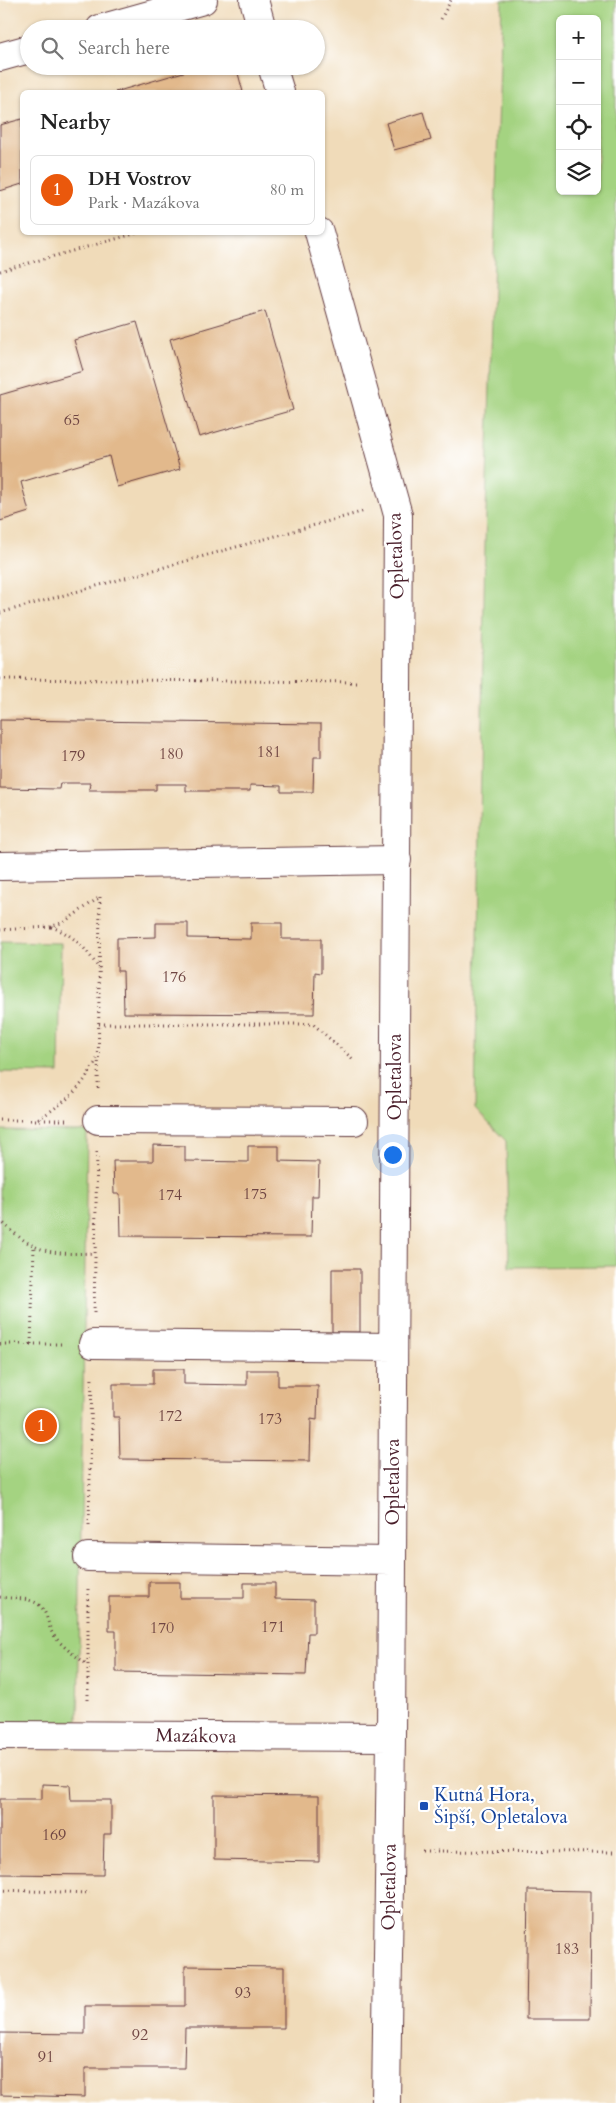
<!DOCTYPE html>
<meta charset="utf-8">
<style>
:root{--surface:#fff;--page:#f6f6f6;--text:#222;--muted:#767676;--line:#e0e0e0;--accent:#ea580c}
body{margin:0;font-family:Cardo,serif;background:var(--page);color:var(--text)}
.controls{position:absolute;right:15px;top:15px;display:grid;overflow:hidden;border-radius:8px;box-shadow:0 1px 4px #0004}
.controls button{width:45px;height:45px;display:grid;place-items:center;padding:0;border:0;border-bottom:1px solid var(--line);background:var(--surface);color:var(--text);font:25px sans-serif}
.you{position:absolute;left:392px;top:1154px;width:18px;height:18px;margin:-12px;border:4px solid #fff;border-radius:50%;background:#1a73e8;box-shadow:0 0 0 8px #1a73e833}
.badge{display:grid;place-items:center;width:32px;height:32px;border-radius:50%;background:var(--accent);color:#fff;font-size:16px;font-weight:700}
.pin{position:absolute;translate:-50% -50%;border:2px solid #fff;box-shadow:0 1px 5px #0006}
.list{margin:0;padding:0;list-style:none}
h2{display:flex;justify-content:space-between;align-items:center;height:65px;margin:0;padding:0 20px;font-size:21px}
h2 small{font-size:16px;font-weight:400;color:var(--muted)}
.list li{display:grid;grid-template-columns:32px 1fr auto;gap:15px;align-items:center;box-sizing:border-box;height:70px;margin:0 10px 10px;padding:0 10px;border:1px solid var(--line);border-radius:8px}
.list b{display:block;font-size:19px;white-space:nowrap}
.list p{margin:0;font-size:16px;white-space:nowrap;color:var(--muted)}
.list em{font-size:16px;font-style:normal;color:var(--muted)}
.icon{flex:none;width:28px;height:28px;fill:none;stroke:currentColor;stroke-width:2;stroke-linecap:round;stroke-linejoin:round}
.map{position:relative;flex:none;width:616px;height:2103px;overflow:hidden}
.search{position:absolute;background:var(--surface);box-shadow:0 1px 4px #0004;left:20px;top:20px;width:305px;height:55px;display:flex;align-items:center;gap:12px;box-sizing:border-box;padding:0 18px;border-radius:28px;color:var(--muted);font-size:19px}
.panel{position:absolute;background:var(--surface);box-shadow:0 1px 4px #0004;left:20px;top:90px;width:305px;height:145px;border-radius:8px}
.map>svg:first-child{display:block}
.green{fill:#a4d381;stroke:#777956;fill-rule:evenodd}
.building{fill:#e2b98c}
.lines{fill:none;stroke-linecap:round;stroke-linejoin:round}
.minor-casing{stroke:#633b40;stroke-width:30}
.path{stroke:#633b40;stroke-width:3;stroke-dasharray:1 4;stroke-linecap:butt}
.minor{stroke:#fff;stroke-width:28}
.transit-dot{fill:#1a4fb4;stroke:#fff;stroke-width:2}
.labels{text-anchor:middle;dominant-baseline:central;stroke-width:4.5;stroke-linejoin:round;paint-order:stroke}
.number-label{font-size:16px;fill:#704643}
.street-label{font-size:19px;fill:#4a1f2b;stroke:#fff}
.transit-label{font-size:19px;fill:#164399;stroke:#fff;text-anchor:start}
</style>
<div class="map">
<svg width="616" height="2103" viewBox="0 0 616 2103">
<rect width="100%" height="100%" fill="#fff"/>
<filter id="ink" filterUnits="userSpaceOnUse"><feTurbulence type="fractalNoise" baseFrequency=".02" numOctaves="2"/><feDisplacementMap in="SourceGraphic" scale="10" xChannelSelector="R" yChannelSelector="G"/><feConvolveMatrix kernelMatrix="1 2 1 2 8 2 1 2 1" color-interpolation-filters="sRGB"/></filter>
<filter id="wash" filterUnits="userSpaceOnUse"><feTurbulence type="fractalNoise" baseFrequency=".0096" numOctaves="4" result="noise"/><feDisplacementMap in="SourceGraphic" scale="20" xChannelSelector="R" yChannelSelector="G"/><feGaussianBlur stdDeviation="1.12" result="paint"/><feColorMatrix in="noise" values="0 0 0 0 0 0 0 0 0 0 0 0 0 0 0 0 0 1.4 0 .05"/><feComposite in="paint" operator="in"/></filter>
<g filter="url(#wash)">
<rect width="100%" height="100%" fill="#f0dbb9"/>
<path class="green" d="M502,0H616V1266L509,1267L506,1141L475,1109L485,545ZM560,19H597V191H560Z
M0,942L61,943L59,1073L0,1072Z
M0,1130L87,1131L78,1721L0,1723Z"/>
<g id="blocks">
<path class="building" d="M204,66H236L243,92H115Z
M423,112L431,140L394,150L386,123Z
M22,119V184L0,191V125Z
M265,311L293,410L199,437L170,339Z
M137,322L180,469L117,487L109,456L21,482L29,512L0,521V395L83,371L74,340Z
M0,720L321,724V757H314L313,792H281V786L250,785V791H186V784H156V790H89L90,783H60L59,789L0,788Z
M156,923H188V938L251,939V923H282V939H321V973L315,972L314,1014L124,1013L123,971H117V938L156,937Z
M153,1145L185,1146V1161L248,1162V1146H279V1161L319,1162L318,1196H312L311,1237L121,1236L120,1194H114L113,1161H153Z
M332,1269H360V1332H332Z
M153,1369H184V1384L247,1385V1370H278V1386H318L317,1420L311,1419L310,1461L120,1459L119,1417H113V1384H153Z
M149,1582H180V1598H244V1583H275V1599L314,1600V1633H308L306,1675L116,1672V1631H109V1597H149Z
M42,1784L70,1785L71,1800H111V1834H104L103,1875L0,1874V1799H42Z
M214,1795L319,1796V1862L214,1860Z
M528,1890L591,1891L590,2019H526Z
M185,1966L284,1967V2028H185L184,2068H85V2097L0,2095V2033L85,2034V2006H185Z"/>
</g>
</g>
<g filter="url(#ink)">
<use href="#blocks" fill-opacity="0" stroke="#633b40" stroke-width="1"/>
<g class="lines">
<g class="minor-casing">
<path id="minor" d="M254,0L262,29
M100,29L203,0
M0,57L29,49
M272,66L280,92
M319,232L398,515L391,1737L386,2103
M0,866L397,860
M98,1120L354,1121
M93,1344L393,1347
M88,1557L392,1561
M0,1735L391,1737"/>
</g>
<path class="path" d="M441,19L451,0
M0,271L141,232
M0,613L365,511
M0,679L360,682
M51,927C73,934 87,949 99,969
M0,930L50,927L64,922L100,897
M99,1024H313L355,1061
M98,1088L100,897
M38,1119C66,1102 82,1089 97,1059
M0,1120H67
M0,1220C34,1253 49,1255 95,1253
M94,1313L97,1151
M0,1344H63
M31,1344L34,1247
M89,1525L92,1376
M88,1589V1703
M0,1597C11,1599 28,1597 38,1604C48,1611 47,1625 53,1634C62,1647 76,1656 88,1665
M422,1851L616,1852
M0,1890L90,1893"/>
<use href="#minor" class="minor"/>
</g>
</g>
<rect class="transit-dot" x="419" y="1801" width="10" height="10" rx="2.5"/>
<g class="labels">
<g class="number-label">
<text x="72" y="420">65</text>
<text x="269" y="752">181</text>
<text x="171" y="754">180</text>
<text x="73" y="756">179</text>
<text x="174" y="977">176</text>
<text x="255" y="1194">175</text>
<text x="170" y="1195">174</text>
<text x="170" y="1416">172</text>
<text x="270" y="1419">173</text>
<text x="273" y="1627">171</text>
<text x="162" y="1628">170</text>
<text x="54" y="1835">169</text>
<text x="567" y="1949">183</text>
<text x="243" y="1993">93</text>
<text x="140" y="2035">92</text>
<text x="46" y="2057">91</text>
</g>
<g class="street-label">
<text transform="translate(396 556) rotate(-92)">Opletalova</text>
<text transform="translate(395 1077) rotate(-90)">Opletalova</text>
<text transform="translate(393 1482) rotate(-90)">Opletalova</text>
<text transform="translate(196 1736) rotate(1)">Mazákova</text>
<text transform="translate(389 1887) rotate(-89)">Opletalova</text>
</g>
<g class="transit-label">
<text x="434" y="1795">Kutná Hora,<tspan x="434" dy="22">Šipší, Opletalova</tspan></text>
</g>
</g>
</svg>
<div class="controls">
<button>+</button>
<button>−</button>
<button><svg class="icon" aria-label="locate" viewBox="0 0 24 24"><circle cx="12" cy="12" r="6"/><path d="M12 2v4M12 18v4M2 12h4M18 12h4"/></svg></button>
<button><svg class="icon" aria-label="layers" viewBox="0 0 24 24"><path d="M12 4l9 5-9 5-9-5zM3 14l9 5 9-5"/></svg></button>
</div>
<div class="you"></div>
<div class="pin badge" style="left:41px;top:1426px">1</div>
<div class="search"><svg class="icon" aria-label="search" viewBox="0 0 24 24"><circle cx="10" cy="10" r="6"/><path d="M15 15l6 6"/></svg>Search here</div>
<section class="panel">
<h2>Nearby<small></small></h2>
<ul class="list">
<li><span class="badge">1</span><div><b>DH Vostrov</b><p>Park · Mazákova</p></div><em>80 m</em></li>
</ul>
</section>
</div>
